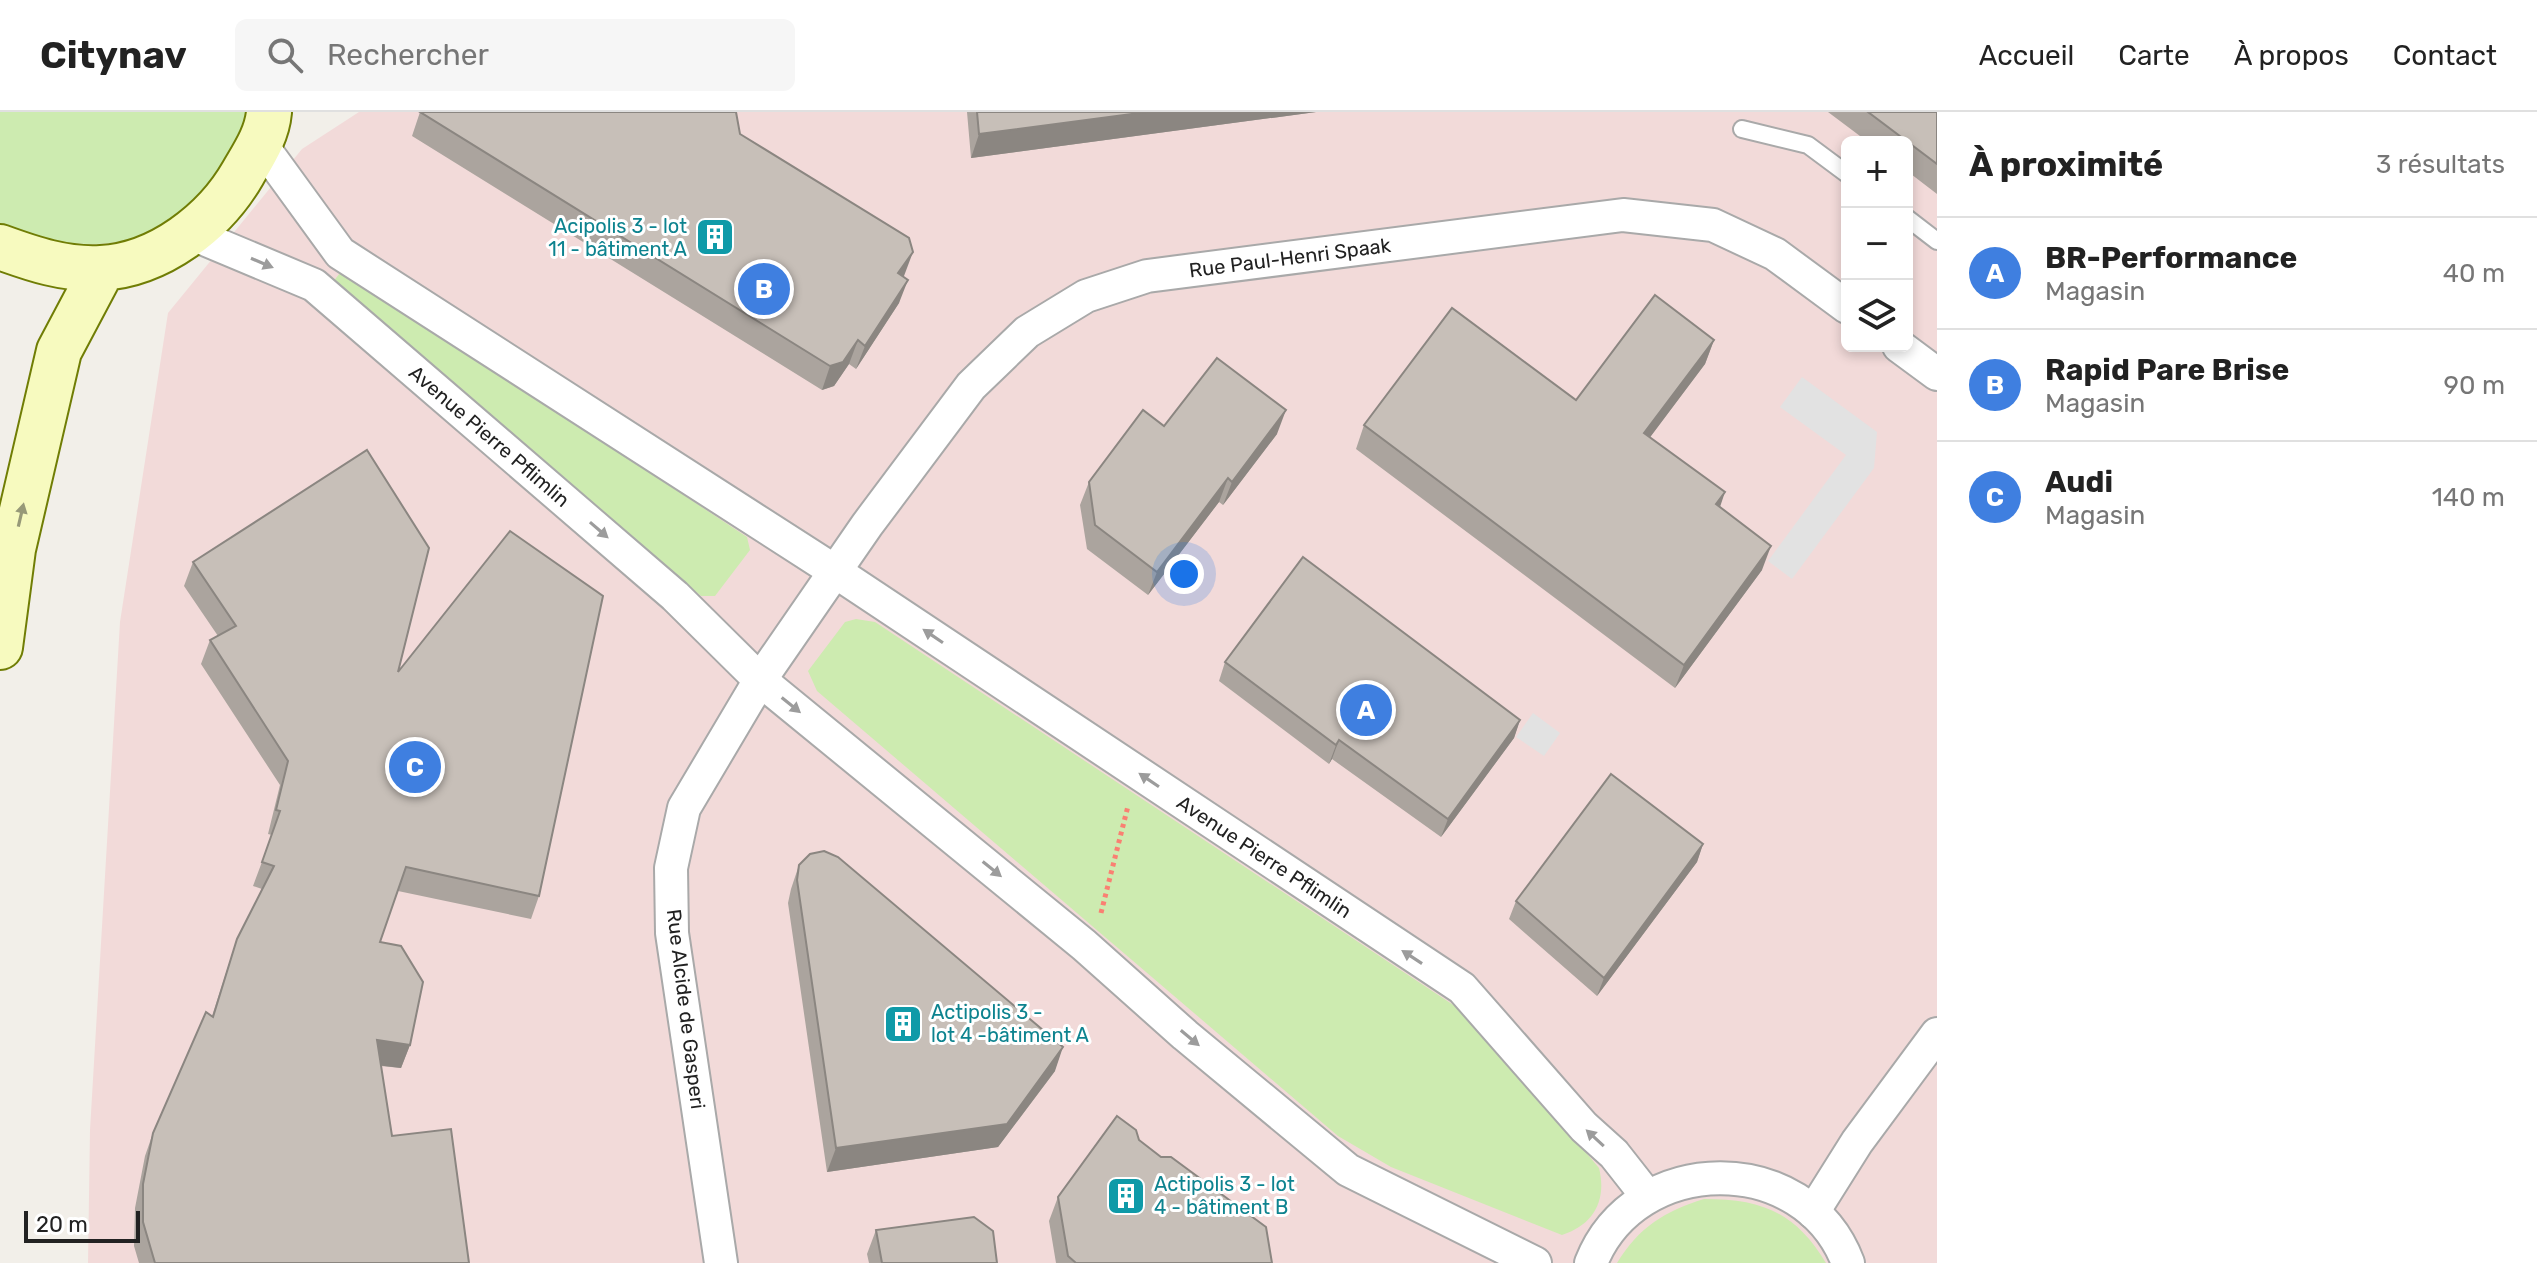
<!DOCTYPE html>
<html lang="fr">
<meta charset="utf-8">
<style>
:root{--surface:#fff;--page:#f6f6f6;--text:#222;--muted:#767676;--line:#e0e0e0;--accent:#111827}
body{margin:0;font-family:Rubik,sans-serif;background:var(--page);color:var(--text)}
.controls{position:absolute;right:24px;top:24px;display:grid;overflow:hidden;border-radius:12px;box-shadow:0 4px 12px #0003}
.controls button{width:72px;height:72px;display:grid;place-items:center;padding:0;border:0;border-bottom:2px solid var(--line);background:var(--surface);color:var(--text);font:40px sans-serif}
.scale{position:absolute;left:24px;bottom:20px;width:116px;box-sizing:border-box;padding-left:8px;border:4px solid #222;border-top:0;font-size:22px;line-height:28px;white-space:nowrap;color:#222;-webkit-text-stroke:6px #fff;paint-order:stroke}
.you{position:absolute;left:1184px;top:462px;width:28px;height:28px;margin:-20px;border:6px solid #fff;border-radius:50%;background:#1a73e8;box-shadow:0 0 0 12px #1a73e833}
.badge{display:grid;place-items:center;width:52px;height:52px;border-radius:50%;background:var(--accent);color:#fff;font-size:26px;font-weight:700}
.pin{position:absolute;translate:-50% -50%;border:4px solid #fff;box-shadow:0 2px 8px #0006}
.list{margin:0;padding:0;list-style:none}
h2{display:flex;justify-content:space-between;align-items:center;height:104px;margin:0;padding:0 32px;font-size:34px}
h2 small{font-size:26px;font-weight:400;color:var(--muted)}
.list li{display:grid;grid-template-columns:52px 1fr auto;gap:24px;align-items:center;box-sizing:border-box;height:112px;padding:0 32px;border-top:2px solid var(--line)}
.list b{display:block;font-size:30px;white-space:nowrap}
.list p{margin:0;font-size:26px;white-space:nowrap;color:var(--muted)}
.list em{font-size:26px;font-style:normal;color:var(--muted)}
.icon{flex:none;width:44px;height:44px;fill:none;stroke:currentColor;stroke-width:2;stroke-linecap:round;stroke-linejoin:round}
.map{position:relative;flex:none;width:1937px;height:1151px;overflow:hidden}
header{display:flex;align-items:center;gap:48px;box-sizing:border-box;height:112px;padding:0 40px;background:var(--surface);border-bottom:2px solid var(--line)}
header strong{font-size:38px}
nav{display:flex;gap:44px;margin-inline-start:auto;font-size:28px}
.search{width:560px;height:72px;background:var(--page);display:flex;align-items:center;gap:20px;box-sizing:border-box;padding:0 28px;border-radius:12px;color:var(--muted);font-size:30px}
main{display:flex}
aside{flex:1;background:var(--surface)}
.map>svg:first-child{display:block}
.commercial{fill:#f2dad9;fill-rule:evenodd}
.grass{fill:#cdebb0}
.parking{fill:#e2e2e2}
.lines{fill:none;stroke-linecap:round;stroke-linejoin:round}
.lane-casing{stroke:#a9a9a9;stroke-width:20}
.street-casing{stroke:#a9a9a9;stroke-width:36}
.secondary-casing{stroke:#707d05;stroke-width:48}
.path{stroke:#fa8072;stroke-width:5;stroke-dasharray:4 4;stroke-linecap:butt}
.lane{stroke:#fff;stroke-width:16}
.street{stroke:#fff;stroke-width:32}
.secondary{stroke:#f7fabf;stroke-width:44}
.wall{fill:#aba49e}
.shaded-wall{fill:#8b8681}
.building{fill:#c7bfb8;stroke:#8b8681;stroke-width:2}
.oneway{fill:#9c9c9c}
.oneway2{fill:#979978}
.labels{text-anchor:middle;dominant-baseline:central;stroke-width:6;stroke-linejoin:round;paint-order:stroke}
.culture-label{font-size:20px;fill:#0d838f;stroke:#fff;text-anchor:start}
.street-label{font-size:20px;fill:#222;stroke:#fff}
</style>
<header>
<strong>Citynav</strong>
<div class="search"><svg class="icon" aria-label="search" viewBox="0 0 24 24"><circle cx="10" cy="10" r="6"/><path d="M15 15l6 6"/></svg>Rechercher</div>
<nav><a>Accueil</a><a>Carte</a><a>À propos</a><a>Contact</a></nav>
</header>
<main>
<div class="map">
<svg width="1937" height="1151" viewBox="0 0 1937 1151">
<rect width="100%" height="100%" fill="#f2efe9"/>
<path class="commercial" d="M359,0H1937V1151H88L90,1018L120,510L168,201L302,37ZM1847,30H1907V234H1847Z"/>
<path class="grass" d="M0,0H249C245,21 233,37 221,55C215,65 210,78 202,86C148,143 66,141 0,113Z
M343,157L747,425L750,438L715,484H701L333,170Z
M856,507L875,510L1473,906L1599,1056C1607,1088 1594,1113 1562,1123L1391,1055L1338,1024L817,579L808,559L845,510Z
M1704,1087C1762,1087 1795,1100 1826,1151H1617C1639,1115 1665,1099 1704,1087Z"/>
<path class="parking" d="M1802,265L1877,320L1874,356L1792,467L1768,449L1846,343L1780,295Z
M1533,601L1560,621L1544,644L1516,625Z"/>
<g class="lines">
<g class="lane-casing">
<path id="lane" d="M1742,17L1808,33L1847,62
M1907,106L1937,129"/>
</g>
<g class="street-casing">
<g id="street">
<path id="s1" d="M260,31L340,141L836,460L1462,876L1584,1015L1614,1042L1647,1084"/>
<path id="s2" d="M190,121L314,173L675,484L760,568L1084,833L1185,923L1348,1058L1535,1151"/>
<path d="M1899,234L1937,262"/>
<path d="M1813,1100L1857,1030L1937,922"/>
<path id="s3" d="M721,1151L672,821L671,756L684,696L760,568L867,413L971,274L1027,220L1086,184L1147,164L1623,103L1713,113L1775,142L1847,195"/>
<path d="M1591,1151C1635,1039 1805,1037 1848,1151"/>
</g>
</g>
<g class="secondary-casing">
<path id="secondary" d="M0,135C33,147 65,158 101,156C159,153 215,110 243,61C254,42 267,23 269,0
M0,535L13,437L59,239L103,156"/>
</g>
<path class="path" d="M1101,801L1128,694"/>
<use href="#lane" class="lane"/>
<use href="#street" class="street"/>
<use href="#secondary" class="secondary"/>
</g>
<path class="wall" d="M420,0L903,164L899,191L856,257L849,252L834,274L822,278L412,24Z
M967,0H1316L971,46Z
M1828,0H1937V82L1907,59V30H1868Z
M1714,228L1705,252L1650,325L1720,395L1762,458L1675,576L1356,337L1364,313L1576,288Z
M1164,314L1277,322L1223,393L1219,390L1148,483L1087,437L1080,393L1089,370Z
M193,450L398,560L539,784L531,807L398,779L380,830L410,933L401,956L381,954L392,1024L469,1151H139L134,1134L135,1096L145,1044L153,1021L212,904L237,827L262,777L253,774L272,723L268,722L280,673L201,552L210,528L218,524L184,474Z
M1225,550L1520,608L1514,626L1441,725L1332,647L1329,652L1219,569Z
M1703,732L1697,750L1597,884L1509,807L1516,789Z
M799,753L1055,959L998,1035L827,1060L788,791L791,777Z
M1139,1028L1272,1151H1056L1049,1109L1058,1085Z
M876,1118L997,1151H869L867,1142Z"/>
<path class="shaded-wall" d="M1147,0H1316L971,46L979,22Z
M913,140L904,164L890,185L898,161Z
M908,168L899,191L856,257L865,234Z
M858,228L849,252L834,274L822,278L830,254Z
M1714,228L1705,252L1636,344L1644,321Z
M1286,298L1277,322L1223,393L1232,370Z
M1228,366L1219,390L1148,483L1157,460Z
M1725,380L1717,404L1716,392Z
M1771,434L1762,458L1675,576L1684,553Z
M1520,608L1514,626L1441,725L1448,707Z
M1339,628L1332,647L1329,652L1336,633Z
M1703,732L1697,750L1597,884L1604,866Z
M377,928L410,933L401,956L368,952Z
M1063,935L1055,959L998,1035L827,1060L836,1036Z"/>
<path class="building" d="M420,0H736L740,22L909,126L913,140L898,161L908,168L865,234L858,228L843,250L830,254Z
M977,0H1147L979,22Z
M1868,0H1937V52Z
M1655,183L1714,228L1644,321L1725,380L1716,392L1771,434L1684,553L1364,313L1452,196L1576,288Z
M1217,246L1286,298L1232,370L1228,366L1157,460L1095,413L1089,370L1143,298L1164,314Z
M367,338L429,436L398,560L510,419L603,484L539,784L406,755L380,830L401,834L423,870L410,933L377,928L392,1024L451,1017L469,1151H155L143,1110V1072L153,1021L206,900L213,905L237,827L274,754L262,750L280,699L276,698L288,649L210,528L236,514L193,450Z
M1303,445L1520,608L1448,707L1339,628L1336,633L1225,550Z
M1611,662L1703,732L1604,866L1516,789Z
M824,739L838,745L1063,935L1007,1012L836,1036L797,768L799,753L810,742Z
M1117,1004L1136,1018L1139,1028L1161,1045H1171L1266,1115L1272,1151H1076L1068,1144L1058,1085Z
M974,1105L993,1119L997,1151H882L876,1118Z"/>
<defs><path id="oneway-solid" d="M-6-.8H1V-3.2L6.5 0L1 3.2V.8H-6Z" transform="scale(2)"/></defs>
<g class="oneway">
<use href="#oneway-solid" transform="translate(262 151) rotate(23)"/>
<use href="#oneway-solid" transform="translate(599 418) rotate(41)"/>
<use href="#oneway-solid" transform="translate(933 524) rotate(-146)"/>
<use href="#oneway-solid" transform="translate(791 593) rotate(39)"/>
<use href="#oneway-solid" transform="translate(1149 668) rotate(-146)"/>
<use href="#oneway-solid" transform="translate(992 757) rotate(39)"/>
<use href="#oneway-solid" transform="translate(1412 845) rotate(-147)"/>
<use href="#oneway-solid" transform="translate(1190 926) rotate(40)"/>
<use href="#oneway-solid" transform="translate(1595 1026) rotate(-137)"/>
</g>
<use class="oneway2" href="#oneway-solid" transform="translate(21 403) rotate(-77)"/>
<defs>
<g id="building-square" transform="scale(2)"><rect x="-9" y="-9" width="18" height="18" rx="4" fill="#0f9aa8" stroke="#fff"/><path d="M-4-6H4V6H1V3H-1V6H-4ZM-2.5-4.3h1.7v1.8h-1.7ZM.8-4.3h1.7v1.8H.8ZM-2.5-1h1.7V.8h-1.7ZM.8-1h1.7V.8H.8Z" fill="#fff"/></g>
</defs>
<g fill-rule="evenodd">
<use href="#building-square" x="715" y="125"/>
<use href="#building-square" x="903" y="912"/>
<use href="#building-square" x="1126" y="1084"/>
</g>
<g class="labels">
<g class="culture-label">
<text x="687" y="114" text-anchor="end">Acipolis 3 - lot<tspan x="687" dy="23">11 - bâtiment A</tspan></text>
<text x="931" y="900">Actipolis 3 -<tspan x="931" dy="23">lot 4 -bâtiment A</tspan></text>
<text x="1154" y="1072">Actipolis 3 - lot<tspan x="1154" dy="23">4 - bâtiment B</tspan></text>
</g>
<g class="street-label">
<text stroke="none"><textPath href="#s3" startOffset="1326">Rue Paul-Henri Spaak</textPath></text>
<text stroke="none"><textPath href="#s2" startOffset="366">Avenue Pierre Pflimlin</textPath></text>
<text stroke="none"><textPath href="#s1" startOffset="1240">Avenue Pierre Pflimlin</textPath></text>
<text transform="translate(686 897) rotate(83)">Rue Alcide de Gasperi</text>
</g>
</g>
</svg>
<div class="controls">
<button>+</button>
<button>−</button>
<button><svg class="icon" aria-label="layers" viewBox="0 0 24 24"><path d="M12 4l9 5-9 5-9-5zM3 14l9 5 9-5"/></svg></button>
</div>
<div class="scale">20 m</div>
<div class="you"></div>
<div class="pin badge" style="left:1366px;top:598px;background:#3f7fe0">A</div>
<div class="pin badge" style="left:764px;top:177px;background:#3f7fe0">B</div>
<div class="pin badge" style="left:415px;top:655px;background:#3f7fe0">C</div>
</div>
<aside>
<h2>À proximité<small>3 résultats</small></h2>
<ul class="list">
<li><span class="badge" style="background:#3f7fe0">A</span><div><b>BR-Performance</b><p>Magasin</p></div><em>40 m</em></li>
<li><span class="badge" style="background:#3f7fe0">B</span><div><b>Rapid Pare Brise</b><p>Magasin</p></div><em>90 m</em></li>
<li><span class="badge" style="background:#3f7fe0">C</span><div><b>Audi</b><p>Magasin</p></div><em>140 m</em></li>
</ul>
</aside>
</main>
